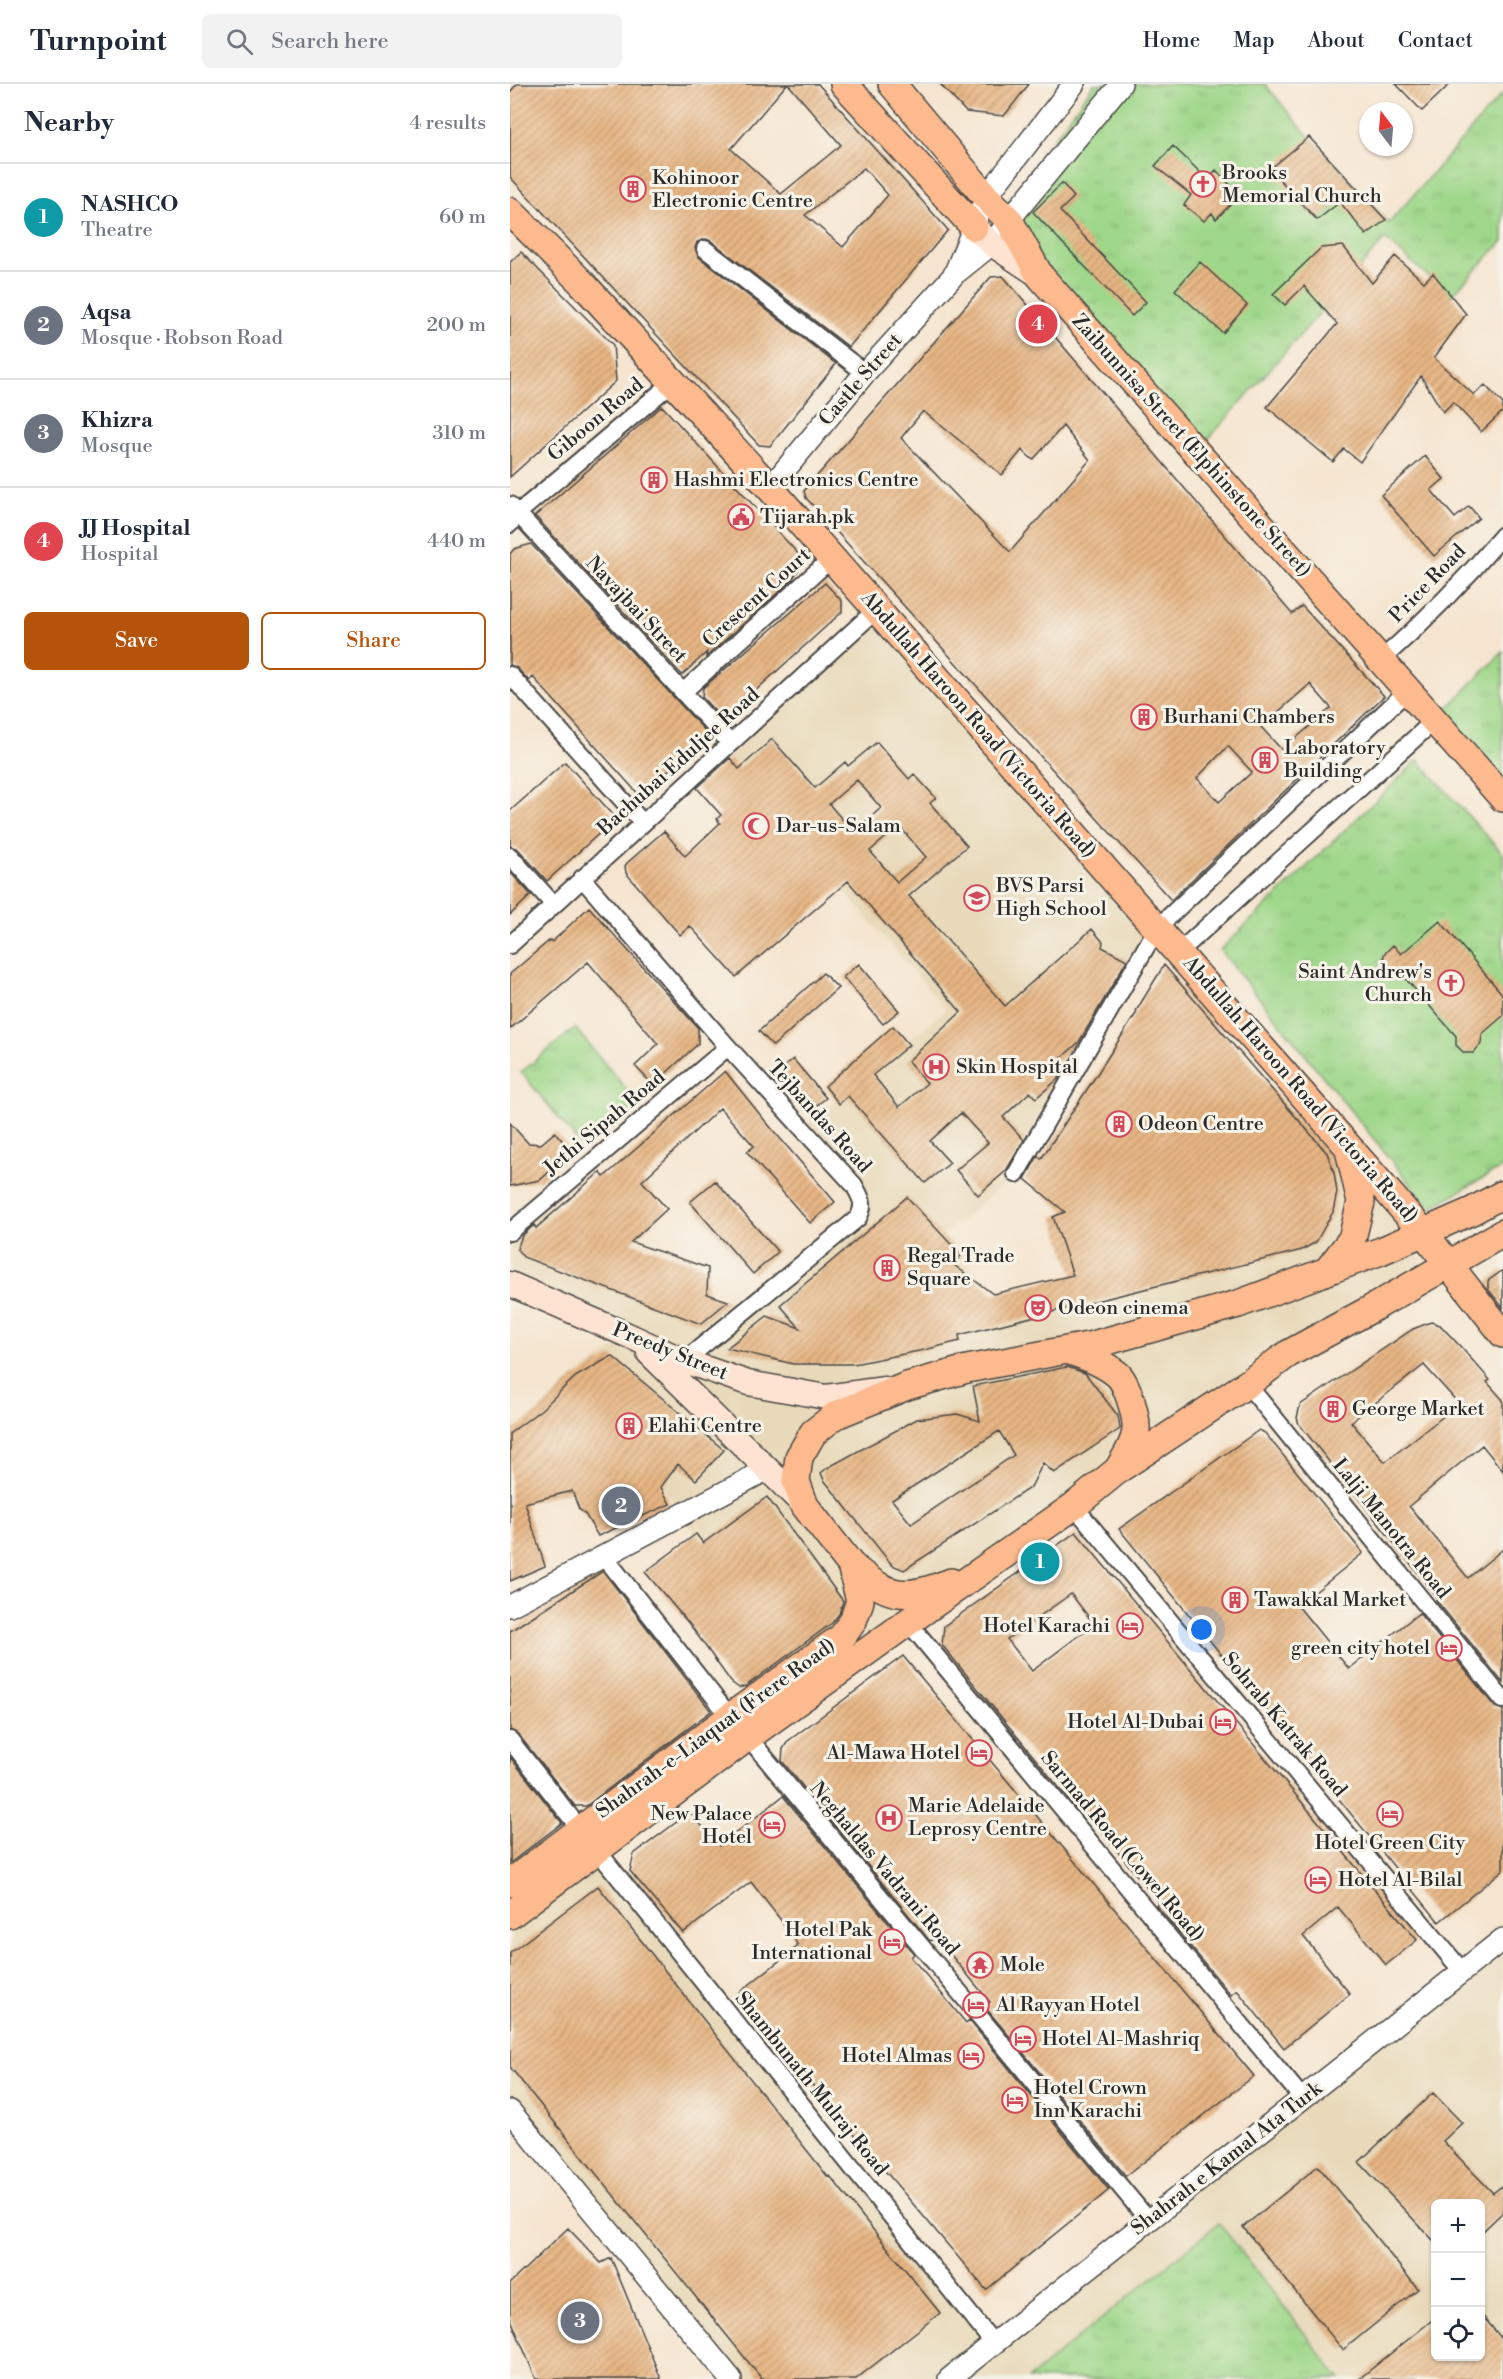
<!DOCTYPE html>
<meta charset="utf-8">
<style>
:root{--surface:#fff;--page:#f2f2f3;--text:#1f2937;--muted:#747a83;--line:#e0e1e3;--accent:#b45309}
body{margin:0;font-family:"Libre Bodoni",serif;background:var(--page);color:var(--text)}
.controls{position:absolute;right:18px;bottom:18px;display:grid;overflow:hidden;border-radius:9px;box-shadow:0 2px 4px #0004}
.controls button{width:54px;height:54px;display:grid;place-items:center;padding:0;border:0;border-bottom:2px solid var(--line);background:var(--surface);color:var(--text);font:30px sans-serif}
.compass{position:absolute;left:849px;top:18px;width:54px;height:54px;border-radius:50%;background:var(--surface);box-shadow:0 2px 4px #0004;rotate:344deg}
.you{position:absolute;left:692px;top:1546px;width:21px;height:21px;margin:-15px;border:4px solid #fff;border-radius:50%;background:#1a73e8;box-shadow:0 0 0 9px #1a73e833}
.badge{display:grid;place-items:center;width:39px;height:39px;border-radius:50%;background:var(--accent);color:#fff;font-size:20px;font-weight:700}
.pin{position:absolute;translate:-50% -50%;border:3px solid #fff;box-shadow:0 2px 6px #0006}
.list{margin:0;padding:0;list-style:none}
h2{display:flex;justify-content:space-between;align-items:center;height:78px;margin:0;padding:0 24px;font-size:26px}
h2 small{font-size:20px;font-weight:400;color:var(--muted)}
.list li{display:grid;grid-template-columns:39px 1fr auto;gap:18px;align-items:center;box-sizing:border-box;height:108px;padding:0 24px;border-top:2px solid var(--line)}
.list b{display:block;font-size:22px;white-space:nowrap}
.list p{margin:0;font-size:20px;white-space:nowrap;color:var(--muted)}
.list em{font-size:20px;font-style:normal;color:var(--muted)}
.actions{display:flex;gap:12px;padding:18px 24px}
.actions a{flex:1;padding:14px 0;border:2px solid var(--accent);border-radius:9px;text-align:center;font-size:21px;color:var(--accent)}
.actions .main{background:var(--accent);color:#fff}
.icon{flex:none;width:33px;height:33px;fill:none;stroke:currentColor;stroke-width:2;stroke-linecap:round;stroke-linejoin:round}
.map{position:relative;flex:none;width:993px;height:2295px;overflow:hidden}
header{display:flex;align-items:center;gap:36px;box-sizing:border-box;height:84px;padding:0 30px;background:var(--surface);border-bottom:2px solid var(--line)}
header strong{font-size:28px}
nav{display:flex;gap:33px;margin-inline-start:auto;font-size:21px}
.search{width:420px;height:54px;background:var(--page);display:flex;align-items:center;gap:15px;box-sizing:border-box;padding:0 21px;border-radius:9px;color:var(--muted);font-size:22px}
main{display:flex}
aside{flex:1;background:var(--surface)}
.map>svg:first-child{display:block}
.built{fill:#e8d9ba;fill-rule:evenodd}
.grass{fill:url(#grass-tufts);stroke:#65815a;stroke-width:1.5}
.building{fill:url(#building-hatch);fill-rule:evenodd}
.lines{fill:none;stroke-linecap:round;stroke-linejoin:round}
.minor-casing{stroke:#494744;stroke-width:20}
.tertiary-casing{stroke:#494744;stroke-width:24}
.secondary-casing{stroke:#494744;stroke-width:27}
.primary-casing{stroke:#494744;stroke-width:30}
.minor{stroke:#fff;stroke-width:16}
.tertiary{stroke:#fff;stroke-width:21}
.secondary{stroke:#fee3d2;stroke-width:24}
.primary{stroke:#fcba8e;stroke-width:27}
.labels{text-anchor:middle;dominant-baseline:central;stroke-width:6;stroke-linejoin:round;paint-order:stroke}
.poi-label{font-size:20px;fill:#2b2b2b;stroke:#f7f3e8;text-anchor:start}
.street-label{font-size:20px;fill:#2b2b2b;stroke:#f7f3e8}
</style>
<header>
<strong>Turnpoint</strong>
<div class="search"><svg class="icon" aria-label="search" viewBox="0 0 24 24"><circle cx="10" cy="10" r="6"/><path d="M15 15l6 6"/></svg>Search here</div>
<nav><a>Home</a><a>Map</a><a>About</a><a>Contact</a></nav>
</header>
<main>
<aside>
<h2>Nearby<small>4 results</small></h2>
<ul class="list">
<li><span class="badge" style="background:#0f9aa8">1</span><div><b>NASHCO</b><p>Theatre</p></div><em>60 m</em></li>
<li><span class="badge" style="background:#6b7280">2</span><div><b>Aqsa</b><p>Mosque · Robson Road</p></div><em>200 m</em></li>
<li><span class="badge" style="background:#6b7280">3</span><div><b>Khizra</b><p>Mosque</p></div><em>310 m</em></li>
<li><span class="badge" style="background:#e0444e">4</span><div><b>JJ Hospital</b><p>Hospital</p></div><em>440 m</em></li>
</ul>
<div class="actions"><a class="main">Save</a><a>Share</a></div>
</aside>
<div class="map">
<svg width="993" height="2295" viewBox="0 0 993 2295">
<defs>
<pattern id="grass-tufts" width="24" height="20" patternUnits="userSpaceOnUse" patternTransform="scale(1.5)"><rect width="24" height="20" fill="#9fd78a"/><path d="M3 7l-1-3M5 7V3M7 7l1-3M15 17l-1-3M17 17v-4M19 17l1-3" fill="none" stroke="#89b977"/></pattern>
<pattern id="building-hatch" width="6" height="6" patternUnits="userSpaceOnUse" patternTransform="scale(1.5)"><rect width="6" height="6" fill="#e8b684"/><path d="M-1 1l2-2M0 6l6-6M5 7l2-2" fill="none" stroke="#bc946c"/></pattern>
</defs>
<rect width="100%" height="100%" fill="#f7f3e8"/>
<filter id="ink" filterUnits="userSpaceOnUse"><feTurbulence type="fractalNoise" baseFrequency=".0167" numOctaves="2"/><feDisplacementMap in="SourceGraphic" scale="12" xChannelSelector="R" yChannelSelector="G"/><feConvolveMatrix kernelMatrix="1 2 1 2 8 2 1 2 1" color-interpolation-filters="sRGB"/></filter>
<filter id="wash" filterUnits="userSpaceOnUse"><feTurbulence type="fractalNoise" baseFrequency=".008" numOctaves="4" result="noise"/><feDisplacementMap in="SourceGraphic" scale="24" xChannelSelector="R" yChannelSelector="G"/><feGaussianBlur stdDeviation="1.35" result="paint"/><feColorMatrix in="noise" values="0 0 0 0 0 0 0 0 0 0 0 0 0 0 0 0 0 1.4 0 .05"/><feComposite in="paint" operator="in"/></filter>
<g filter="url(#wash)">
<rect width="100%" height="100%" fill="#f5e5d0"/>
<path class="built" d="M366,526L647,844L506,1090L433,1151L483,1210L658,1168L742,1102L814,1036L939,1180L564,1422L316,1598L242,1499L232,1506L186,1450L147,1395L102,1390L25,1330L65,1293L121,1253L0,1200V1148L40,1114L106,1180L240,1223L353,1125L292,1045L436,925L213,666Z
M86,1765L484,2260L993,1855V2295H221L0,2026V1831ZM926,2120H970V2272H926Z"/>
<path class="grass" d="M584,0H755L799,53L879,139L993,9V157L941,212L875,155L687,368L481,141Z
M993,568V714L925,636Z
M908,676L993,770V1083L920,1124L710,866Z
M65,944L128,1019L73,1064L11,988Z
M709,2139L830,2295H518Z"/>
<g id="blocks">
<path class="building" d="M7,0H277L221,65L271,110L331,61L278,0H308L438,146L339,263L201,157L196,155L187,158L185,164L189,173L326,280L260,362L249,361L0,93V8ZM354,84L378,111L333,163L295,131Z
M430,0H519L494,32L456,28Z
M886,0H940L912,27Z
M799,53L876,136L856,151L830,118L807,136L760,85Z
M663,62L697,95L706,86L725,106L717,114L723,118L706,135L702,129L694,137L674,121L681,111L645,82Z
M552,99L564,113L550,127L636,218L622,232L523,128Z
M833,162L862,199L885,172L914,198L923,189L956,230L924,274L964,311L975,301L993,320V327L971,348L943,318L933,328L911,292L850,378L834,365L823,378L757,323L827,240L794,202L775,221L763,210L811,164Z
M11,168L103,261L106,297L0,393V178Z
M690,178L737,221L713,249L665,206Z
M493,192L782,530L792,522L874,612L661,816L296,414L294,407L481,193ZM413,327L492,391L512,366L523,376L553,342L580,376L500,468L391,354ZM800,600L821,624L772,666L751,643ZM718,662L742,688L709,718L687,694Z
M152,322L294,476L282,496L196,573L197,568L172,591L25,432Z
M915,372L934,395L921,406L945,434L959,422L969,434L924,472L871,411Z
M21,460L198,650L130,712L23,593L19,597L7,584L0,581V470L4,465Z
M315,499L332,517V528L213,636L192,613L193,604Z
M262,655L305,704L335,678L338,682L367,658L399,695L404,690L426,714L420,719L457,762L399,812L495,922L582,845L593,858L592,863L617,876L569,958L548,977L553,986L548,995L526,1014L520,1008L493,1033L514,1056L496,1087L468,1111L446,1086L478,1059L451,1029L420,1057L440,1079L415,1099L338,1012L329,1020L315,1002L383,942L399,961L363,991L389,1023L417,999L398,977L451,928L338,797L226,893L180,842L170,851L116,789L115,782L117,779L154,747L175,772L210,739L207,735L211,731L187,704L220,674L229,685ZM347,696L371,724L343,748L319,720ZM389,742L416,773L387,798L360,767Z
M55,678L106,734L37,797L8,765L0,762V727Z
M0,788L21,811L0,831Z
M79,823L188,944V960L143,1001L125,982L148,960L78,878L0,945V890L40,856L42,858Z
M930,837L993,911V932L972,950L971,960L963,969H954L946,961V952L888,886H880L873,879L874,870L883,861L891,870Z
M349,880L389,927L373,940L333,893Z
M654,881L817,1069L824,1089L827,1108L823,1128L806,1158L792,1166L449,1251L450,1257L414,1266L344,1280H283L217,1264L257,1232L290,1244L270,1221L397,1113L451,1171L444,1181L483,1210L563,1191L543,1133L555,1128L515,1095L528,1072L531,1075L580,1001L627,928L626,927Z
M313,889L328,904L263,962L249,947Z
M283,975L316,1014L302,1025L269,987Z
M215,987L256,1038L325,1118L300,1139L237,1068L244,1062L210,1024L132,1097L157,1125L121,1158L198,1184L197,1210L218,1217L191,1240L13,1173L7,1165L12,1152L24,1141L26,1144L90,1088L94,1093Z
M0,1039L18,1059L31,1060L45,1048L62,1068L30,1096L0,1102Z
M205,1097L268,1168L243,1190L180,1118Z
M993,1186V1224L978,1205V1197Z
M921,1238L930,1241L949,1261L980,1296L977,1298L993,1316V1387L972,1361L899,1422L958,1494L993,1465V1599L926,1516L928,1514L789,1340L787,1334L790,1321L796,1317L903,1245ZM914,1281L949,1320L875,1378L841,1338Z
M102,1272L214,1366L186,1396L168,1380L151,1403L160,1420L88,1452L75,1430L69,1425L62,1407L15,1419L35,1482L0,1497V1349L32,1325L65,1293Z
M557,1283L575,1289L608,1332L610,1345L544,1389L533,1379L521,1403L394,1486L382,1481L314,1396L311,1389L317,1384L407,1335L447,1330L470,1337L463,1302ZM489,1347L504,1371L401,1440L382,1416Z
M749,1346L755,1349L853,1469L788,1522L839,1585L909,1529L985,1623L993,1626V1786L929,1838L609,1445Z
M257,1413L333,1517L329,1530L322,1539L236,1602L229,1604L221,1598L181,1542L135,1488L186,1450L193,1459Z
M566,1448L907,1856L876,1881L828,1823L793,1852L840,1910L774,1964L727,1906L721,1911L646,1821L649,1819L579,1732L575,1735L432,1561L434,1542ZM561,1510L584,1540L522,1587L497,1555Z
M93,1487L201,1627L76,1722H65L8,1650L0,1646V1547Z
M393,1572L744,1992L616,2092L475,1923L480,1918L426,1853L420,1857L272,1677L273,1665L278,1657Z
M0,1673L52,1739L0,1779Z
M273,1712L404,1870L401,1873L456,1939L459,1936L599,2106L476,2206L226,1911L288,1862L281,1849L241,1798L173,1849L120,1787L124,1770L180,1728L209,1762Z
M88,1802L318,2093L320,2092L430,2229L346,2295H252L0,1983V1869Z
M923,2009L952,2039L933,2057L983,2109L993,2101V2128L970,2150V2120H926V2159L849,2078Z
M808,2082L908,2205L833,2266L733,2143Z
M58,2144L91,2179L101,2174L151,2295H26L0,2233V2199Z
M970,2229L993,2256V2295H849L926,2233V2272H970Z"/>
</g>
</g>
<g filter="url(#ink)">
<use href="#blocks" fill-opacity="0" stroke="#494744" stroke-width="1.5"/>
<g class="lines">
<g class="minor-casing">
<path id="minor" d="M195,165L355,289
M0,421L220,659
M0,440L8,429L163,298
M871,576C915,537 955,496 993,451
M0,591L133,739
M173,608L322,474
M0,772L44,821
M72,794L218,963L344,1101C351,1114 356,1120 348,1134L174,1277
M0,861L366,526
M669,868L925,636
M506,1090L647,844L897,607
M0,1148L218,963
M737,1300L993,1616
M564,1422L952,1887
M94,1472L220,1633
M398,1538L793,2015
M238,1653L639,2137
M0,1656L70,1745
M86,1765L484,2260"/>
</g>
<g class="tertiary-casing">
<path id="tertiary" d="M446,189L482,160L508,125L611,0
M260,404L355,289L444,191L476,113L564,0
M0,1522L256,1386
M0,2027L221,2295
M439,2295L993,1855"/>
</g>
<g class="secondary-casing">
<path id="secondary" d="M464,143L482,160L530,192
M0,1200L122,1253L174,1277L238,1299L316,1313L375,1305
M139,1269L295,1422"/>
</g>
<g class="primary-casing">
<path id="primary" d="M334,0L464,143
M382,0L476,113L499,136L530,192L993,714
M0,127L72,199L260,404L914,1149L993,1250
M817,1187L842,1155L851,1118L839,1066
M557,1266C575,1272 592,1278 607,1290C617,1298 627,1333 626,1346C625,1360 616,1372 609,1384
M341,1481C380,1515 394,1516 441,1498
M0,1799L220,1633L332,1553L343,1537L350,1517L341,1481L295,1422L286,1397L289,1373L303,1349L326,1331L397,1302L457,1285L583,1261L728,1220L871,1167L962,1127L993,1110
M0,1831L238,1653L398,1538L564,1422L609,1385L737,1300L778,1270L861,1225L993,1149"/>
</g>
<use href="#minor" class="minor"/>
<use href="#tertiary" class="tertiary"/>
<use href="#secondary" class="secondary"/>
<use href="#primary" class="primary"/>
</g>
</g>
<defs>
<g id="church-ring" transform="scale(1.35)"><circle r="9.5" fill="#f7f3e8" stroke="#d1495b" stroke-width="1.5"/><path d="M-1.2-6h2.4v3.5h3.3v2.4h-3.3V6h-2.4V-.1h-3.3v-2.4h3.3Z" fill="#d1495b"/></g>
<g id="building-ring" transform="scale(1.35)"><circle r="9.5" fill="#f7f3e8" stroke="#d1495b" stroke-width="1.5"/><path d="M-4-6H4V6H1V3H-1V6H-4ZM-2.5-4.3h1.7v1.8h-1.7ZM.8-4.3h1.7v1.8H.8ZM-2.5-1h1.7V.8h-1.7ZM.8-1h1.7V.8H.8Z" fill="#d1495b"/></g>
<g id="civic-ring" transform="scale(1.35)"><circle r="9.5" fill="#f7f3e8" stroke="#d1495b" stroke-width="1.5"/><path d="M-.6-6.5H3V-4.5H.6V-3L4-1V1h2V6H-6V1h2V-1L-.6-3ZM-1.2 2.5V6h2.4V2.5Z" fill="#d1495b"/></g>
<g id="mosque-ring" transform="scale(1.35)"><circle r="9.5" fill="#f7f3e8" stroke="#d1495b" stroke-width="1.5"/><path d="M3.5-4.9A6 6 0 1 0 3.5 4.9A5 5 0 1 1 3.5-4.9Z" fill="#d1495b"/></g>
<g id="school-ring" transform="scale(1.35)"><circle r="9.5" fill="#f7f3e8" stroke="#d1495b" stroke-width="1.5"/><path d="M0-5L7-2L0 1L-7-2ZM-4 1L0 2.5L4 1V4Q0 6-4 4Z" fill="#d1495b"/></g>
<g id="hospital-ring" transform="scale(1.35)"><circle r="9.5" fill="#f7f3e8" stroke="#d1495b" stroke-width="1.5"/><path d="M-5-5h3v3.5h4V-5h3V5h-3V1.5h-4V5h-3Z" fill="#d1495b"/></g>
<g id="theatre-ring" transform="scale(1.35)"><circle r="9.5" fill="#f7f3e8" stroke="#d1495b" stroke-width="1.5"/><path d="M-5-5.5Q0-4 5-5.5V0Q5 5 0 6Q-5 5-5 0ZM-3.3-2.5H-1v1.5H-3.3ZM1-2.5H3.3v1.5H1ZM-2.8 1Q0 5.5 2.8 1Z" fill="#d1495b"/></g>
<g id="hotel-ring" transform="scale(1.35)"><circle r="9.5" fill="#f7f3e8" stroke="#d1495b" stroke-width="1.5"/><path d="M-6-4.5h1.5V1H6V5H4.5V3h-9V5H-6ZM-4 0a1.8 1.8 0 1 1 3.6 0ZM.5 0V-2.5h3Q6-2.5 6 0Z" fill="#d1495b"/></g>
<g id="temple-ring" transform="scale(1.35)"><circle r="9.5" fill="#f7f3e8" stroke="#d1495b" stroke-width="1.5"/><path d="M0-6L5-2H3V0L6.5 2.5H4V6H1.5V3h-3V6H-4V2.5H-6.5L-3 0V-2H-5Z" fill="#d1495b"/></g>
</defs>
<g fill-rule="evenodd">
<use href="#church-ring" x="693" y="100"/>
<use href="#building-ring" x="123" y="105"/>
<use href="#building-ring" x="144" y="396"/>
<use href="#civic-ring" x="231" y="433"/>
<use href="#building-ring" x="634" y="633"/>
<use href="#building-ring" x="755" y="676"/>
<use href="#mosque-ring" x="246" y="742"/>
<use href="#school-ring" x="467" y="814"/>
<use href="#church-ring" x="941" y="899"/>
<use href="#hospital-ring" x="426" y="983"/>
<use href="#building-ring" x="609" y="1040"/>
<use href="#building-ring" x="377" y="1184"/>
<use href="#theatre-ring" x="528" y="1224"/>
<use href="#building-ring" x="823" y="1325"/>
<use href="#building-ring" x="119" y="1342"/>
<use href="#building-ring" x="725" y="1516"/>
<use href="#hotel-ring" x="620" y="1542"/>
<use href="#hotel-ring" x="939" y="1564"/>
<use href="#hotel-ring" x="713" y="1638"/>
<use href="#hotel-ring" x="469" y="1669"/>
<use href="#hotel-ring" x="880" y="1730"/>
<use href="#hospital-ring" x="379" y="1734"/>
<use href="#hotel-ring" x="262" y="1741"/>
<use href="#hotel-ring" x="808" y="1796"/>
<use href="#hotel-ring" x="382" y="1858"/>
<use href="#temple-ring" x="470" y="1881"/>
<use href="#hotel-ring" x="466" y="1921"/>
<use href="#hotel-ring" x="513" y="1955"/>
<use href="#hotel-ring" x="461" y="1972"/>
<use href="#hotel-ring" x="505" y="2016"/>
</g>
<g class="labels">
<g class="poi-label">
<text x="712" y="89">Brooks<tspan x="712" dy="23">Memorial Church</tspan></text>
<text x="142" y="94">Kohinoor<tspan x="142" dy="23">Electronic Centre</tspan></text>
<text x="164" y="396">Hashmi Electronics Centre</text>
<text x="250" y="433">Tijarah.pk</text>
<text x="654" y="633">Burhani Chambers</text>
<text x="774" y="664">Laboratory<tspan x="774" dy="23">Building</tspan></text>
<text x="266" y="742">Dar-us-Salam</text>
<text x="486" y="802">BVS Parsi<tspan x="486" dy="23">High School</tspan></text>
<text x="922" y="888" text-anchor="end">Saint Andrew's<tspan x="922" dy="23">Church</tspan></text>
<text x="446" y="983">Skin Hospital</text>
<text x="628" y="1040">Odeon Centre</text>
<text x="397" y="1172">Regal Trade<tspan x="397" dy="23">Square</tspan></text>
<text x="548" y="1224">Odeon cinema</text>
<text x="842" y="1325">George Market</text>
<text x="138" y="1342">Elahi Centre</text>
<text x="744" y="1516">Tawakkal Market</text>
<text x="600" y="1542" text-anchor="end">Hotel Karachi</text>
<text x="920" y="1564" text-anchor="end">green city hotel</text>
<text x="694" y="1638" text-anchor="end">Hotel Al-Dubai</text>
<text x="450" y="1669" text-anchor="end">Al-Mawa Hotel</text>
<text x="398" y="1722">Marie Adelaide<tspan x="398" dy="23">Leprosy Centre</tspan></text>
<text x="242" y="1730" text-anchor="end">New Palace<tspan x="242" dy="23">Hotel</tspan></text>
<text x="880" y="1759" text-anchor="middle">Hotel Green City</text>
<text x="828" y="1796">Hotel Al-Bilal</text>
<text x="362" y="1846" text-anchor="end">Hotel Pak<tspan x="362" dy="23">International</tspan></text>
<text x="490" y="1881">Mole</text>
<text x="486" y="1921">Al Rayyan Hotel</text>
<text x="532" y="1955">Hotel Al-Mashriq</text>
<text x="442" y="1972" text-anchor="end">Hotel Almas</text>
<text x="524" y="2004">Hotel Crown<tspan x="524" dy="23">Inn Karachi</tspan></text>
</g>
<g class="street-label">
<text transform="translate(351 296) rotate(-49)">Castle Street</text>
<text transform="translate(86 336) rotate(-40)">Giboon Road</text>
<text transform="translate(681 362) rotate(48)">Zaibunnisa Street (Elphinstone Street)</text>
<text transform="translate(918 500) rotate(-46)">Price Road</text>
<text transform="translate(247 514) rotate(-42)">Crescent Court</text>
<text transform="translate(126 526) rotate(47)">Navajbai Street</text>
<text transform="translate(468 641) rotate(49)">Abdullah Haroon Road (Victoria Road)</text>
<text transform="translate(169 678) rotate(-42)">Bachubai Eduljee Road</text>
<text transform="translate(790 1006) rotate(49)">Abdullah Haroon Road (Victoria Road)</text>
<text transform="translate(309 1033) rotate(48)">Tejbandas Road</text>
<text transform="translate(95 1039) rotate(-40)">Jethi Sipah Road</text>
<text transform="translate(160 1268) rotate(22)">Preedy Street</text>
<text transform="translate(881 1445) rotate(51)">Lalji Manotra Road</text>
<text transform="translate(774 1641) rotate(50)">Sohrab Katrak Road</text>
<text transform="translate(206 1645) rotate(-36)">Shahrah-e-Liaquat (Frere Road)</text>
<text transform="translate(612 1763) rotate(50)">Sarmad Road (Cowel Road)</text>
<text transform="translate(374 1785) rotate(50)">Neghaldas Vadrani Road</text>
<text transform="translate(301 2000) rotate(51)">Shambunath Mulraj Road</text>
<text transform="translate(717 2075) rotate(-38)">Shahrah e Kamal Ata Turk</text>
</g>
</g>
</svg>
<div class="controls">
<button>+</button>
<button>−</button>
<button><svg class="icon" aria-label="locate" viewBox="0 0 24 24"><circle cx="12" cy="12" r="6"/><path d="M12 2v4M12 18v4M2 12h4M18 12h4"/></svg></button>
</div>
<svg class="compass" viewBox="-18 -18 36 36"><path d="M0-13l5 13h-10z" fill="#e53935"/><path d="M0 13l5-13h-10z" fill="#747a83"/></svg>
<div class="you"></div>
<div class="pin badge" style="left:530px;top:1478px;background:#0f9aa8">1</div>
<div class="pin badge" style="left:111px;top:1422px;background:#6b7280">2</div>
<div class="pin badge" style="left:70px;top:2237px;background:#6b7280">3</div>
<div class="pin badge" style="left:528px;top:240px;background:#e0444e">4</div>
</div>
</main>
